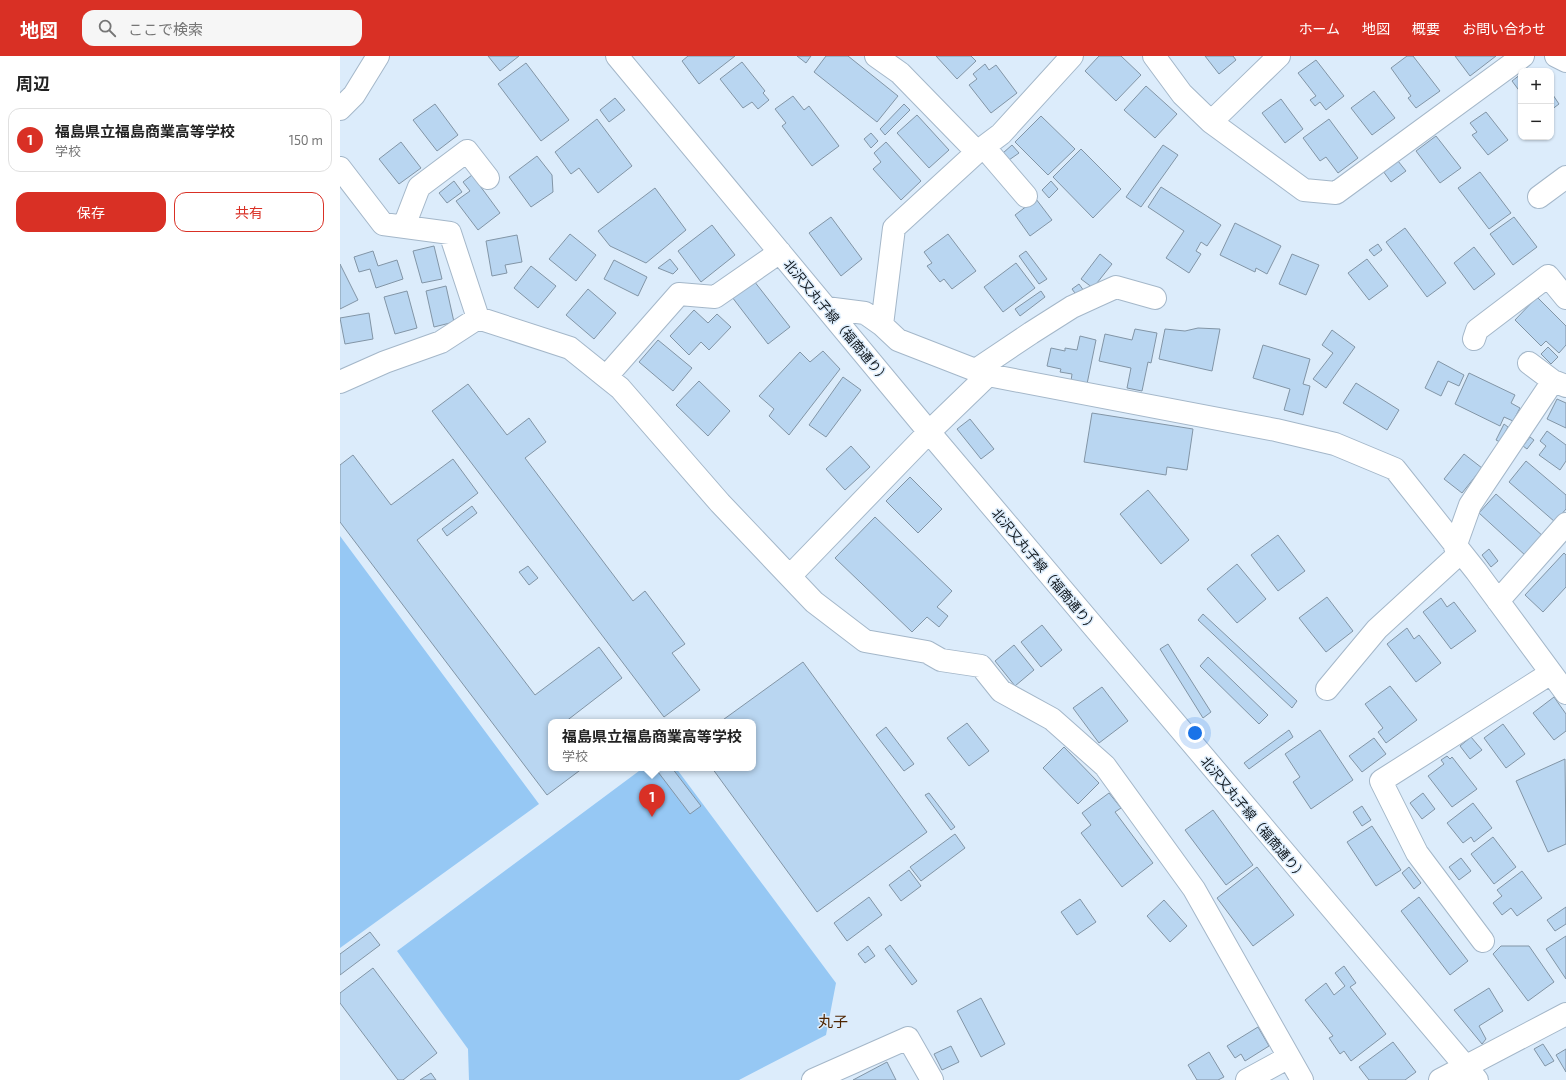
<!DOCTYPE html>
<html lang="ja">
<meta charset="utf-8">
<style>
:root{--surface:#fff;--page:#f6f6f6;--text:#222;--muted:#767676;--line:#e0e0e0;--accent:#d93025}
body{margin:0;font-family:"Exo 2","Noto Sans JP",sans-serif;background:var(--page);color:var(--text)}
.controls{position:absolute;right:12px;top:12px;display:grid;overflow:hidden;border-radius:8px;box-shadow:0 1px 3px #0004}
.controls button{width:36px;height:36px;display:grid;place-items:center;padding:0;border:0;border-bottom:1px solid var(--line);background:var(--surface);color:var(--text);font:20px sans-serif}
.you{position:absolute;left:855px;top:677px;width:14px;height:14px;margin:-10px;border:3px solid #fff;border-radius:50%;background:#1a73e8;box-shadow:0 0 0 6px #1a73e833}
.badge{display:grid;place-items:center;width:26px;height:26px;border-radius:50%;background:var(--accent);color:#fff;font-size:13px;font-weight:700}
.pin{position:absolute;translate:-50% -33px;filter:drop-shadow(0 1px 2px #0008)}
.pin::after{content:'';position:absolute;top:21px;width:14px;height:12px;background:inherit;clip-path:polygon(0 0,100% 0,50% 100%)}
.popup{position:absolute;left:208px;top:663px;width:208px;height:52px;box-sizing:border-box;display:grid;place-content:center;border-radius:8px;background:var(--surface);filter:drop-shadow(0 1px 3px #0005);font-size:13px;white-space:nowrap;color:var(--muted)}
.popup b{font-size:15px;color:var(--text)}
.popup::after{content:'';position:absolute;left:50%;top:100%;margin-left:-8px;border:8px solid transparent;border-top-color:var(--surface)}
.list{margin:0;padding:0;list-style:none}
h2{display:flex;justify-content:space-between;align-items:center;height:52px;margin:0;padding:0 16px;font-size:17px}
h2 small{font-size:13px;font-weight:400;color:var(--muted)}
.list li{display:grid;grid-template-columns:26px 1fr auto;gap:12px;align-items:center;box-sizing:border-box;height:64px;margin:0 8px 8px;padding:0 8px;border:1px solid var(--line);border-radius:12px}
.list b{display:block;font-size:15px;white-space:nowrap}
.list p{margin:0;font-size:13px;white-space:nowrap;color:var(--muted)}
.list em{font-size:13px;font-style:normal;color:var(--muted)}
.actions{display:flex;gap:8px;padding:12px 16px}
.actions a{flex:1;padding:9px 0;border:1px solid var(--accent);border-radius:12px;text-align:center;font-size:14px;color:var(--accent)}
.actions .main{background:var(--accent);color:#fff}
.icon{flex:none;width:22px;height:22px;fill:none;stroke:currentColor;stroke-width:2;stroke-linecap:round;stroke-linejoin:round}
.map{position:relative;flex:none;width:1226px;height:1024px;overflow:hidden}
header{display:flex;align-items:center;gap:24px;box-sizing:border-box;height:56px;padding:0 20px;background:var(--accent);color:#fff}
header strong{font-size:19px}
nav{display:flex;gap:22px;margin-inline-start:auto;font-size:14px}
.search{width:280px;height:36px;background:var(--page);display:flex;align-items:center;gap:10px;box-sizing:border-box;padding:0 14px;border-radius:12px;color:var(--muted);font-size:15px}
main{display:flex}
aside{flex:1;background:var(--surface)}
.map>svg:first-child{display:block}
.green{fill:#96c8f4}
.building{fill:#b9d6f1;stroke:#8295a6}
.lines{fill:none;stroke-linecap:round;stroke-linejoin:round}
.minor-casing{stroke:#a4b7c9;stroke-width:24}
.minor{stroke:#fff;stroke-width:22}
.labels{text-anchor:middle;dominant-baseline:central;stroke-width:3;stroke-linejoin:round;paint-order:stroke}
.street-label{font-size:13px;fill:#0d141a;stroke:#dcecfb}
.quarter-label{font-size:15px;fill:#4f2500;stroke:#dcecfb}
</style>
<header>
<strong>地図</strong>
<div class="search"><svg class="icon" aria-label="search" viewBox="0 0 24 24"><circle cx="10" cy="10" r="6"/><path d="M15 15l6 6"/></svg>ここで検索</div>
<nav><a>ホーム</a><a>地図</a><a>概要</a><a>お問い合わせ</a></nav>
</header>
<main>
<aside>
<h2>周辺<small></small></h2>
<ul class="list">
<li><span class="badge">1</span><div><b>福島県立福島商業高等学校</b><p>学校</p></div><em>150 m</em></li>
</ul>
<div class="actions"><a class="main">保存</a><a>共有</a></div>
</aside>
<div class="map">
<svg width="1226" height="1024" viewBox="0 0 1226 1024">
<rect width="100%" height="100%" fill="#dcecfb"/>
<path class="green" d="M0,480L199,748L0,892Z
M303,712H336L496,927L486,979L399,1024H129L128,993L57,895Z"/>
<path class="building" d="M148,0H179L160,15Z
M348,0H395L359,28L342,5Z
M457,0H471L466,7Z
M486,0H508L558,40L537,66L474,16Z
M596,0H631L636,5L617,23Z
M759,0H781L801,19L776,45L745,15Z
M865,0H893L896,4L879,18Z
M1067,0H1073L1100,35L1076,52L1068,42L1071,40L1051,12Z
M1115,0H1156L1130,20Z
M976,4L1004,40L986,54L980,46L975,50L970,44L976,40L958,17Z
M402,6L425,35L423,37L429,44L418,53L412,46L403,52L380,23Z
M186,7L229,64L201,85L158,28Z
M645,8L649,14L656,9L677,37L651,57L629,29L637,23L633,18Z
M1181,18V37L1172,25Z
M806,30L837,58L815,82L784,54Z
M1034,35L1055,62L1032,79L1011,52Z
M1211,36L1219,48L1211,54Z
M453,40L464,54L469,50L499,90L472,110L442,70L446,67L435,53Z
M275,42L285,54L269,66L260,54Z
M941,43L963,73L945,87L922,57Z
M95,48L118,79L97,95L73,64Z
M564,48L570,54L545,79L540,73Z
M1146,56L1168,84L1148,99L1132,79L1137,76L1130,67Z
M577,59L609,94L589,112L557,77Z
M701,60L735,93L708,119L675,86Z
M257,63L292,110L258,137L239,112L231,118L215,96Z
M989,63L1018,102L998,117L986,101L980,105L963,82Z
M531,77L538,85L531,92L524,83Z
M1096,80L1121,112L1100,127L1076,95Z
M61,86L81,112L59,128L39,103Z
M546,86L581,125L561,144L533,113L541,106L534,97Z
M672,89L679,97L669,104L663,97Z
M823,89L838,99L801,151L786,141Z
M741,93L781,133L753,162L713,121Z
M197,100L212,119L213,136L191,151L169,121Z
M1058,105L1066,115L1051,126L1043,115Z
M1140,116L1171,157L1149,173L1118,132Z
M132,119L160,157L138,174L116,145L130,135L123,126Z
M114,125L122,136L107,147L99,137Z
M711,125L718,133L709,142L702,134Z
M821,131L881,169L867,190L861,186L856,195L861,198L849,217L826,202L844,175L808,151Z
M315,132L346,174L306,207L270,190L258,175Z
M696,143L712,164L690,180L675,159Z
M491,161L522,203L501,220L469,177Z
M1174,161L1197,191L1173,209L1150,178Z
M895,167L941,190L927,218L916,212L915,216L880,199Z
M372,169L395,199L361,226L338,195Z
M1065,172L1106,227L1087,241L1046,186Z
M230,178L256,199L236,225L209,203Z
M608,178L636,215L612,233L604,223L600,226L587,210L592,207L584,196Z
M177,179L182,206L165,209L167,217L152,220L146,185Z
M1038,188L1042,194L1034,200L1029,194Z
M94,190L102,223L82,227L73,195Z
M1134,191L1155,218L1134,234L1114,207Z
M33,195L38,210L57,204L63,223L36,232L30,213L19,216L14,201Z
M686,195L707,223L699,228L679,200Z
M760,198L772,208L753,232L741,223Z
M952,198L979,209L966,239L939,228Z
M330,203L338,213L333,218L318,212Z
M1027,203L1048,230L1029,244L1008,217Z
M274,204L307,221L298,240L264,223Z
M676,207L695,232L663,256L644,231Z
M0,208L18,244L0,253Z
M191,210L216,230L198,252L174,232Z
M414,225L450,271L428,288L392,241Z
M739,228L744,235L737,240L732,233Z
M106,230L114,266L94,271L86,235Z
M248,233L276,257L254,283L226,259Z
M67,235L77,272L55,278L44,241Z
M701,235L705,241L680,260L675,253Z
M1197,241L1226,270V289L1219,297L1206,285L1201,290L1175,264Z
M354,254L368,267L377,258L391,271L369,294L361,286L349,299L330,280Z
M29,257L33,283L5,288L0,262Z
M858,272L880,273L872,315L819,303L825,273L845,275Z
M795,273L817,277L811,307L808,306L802,335L787,332L791,312L759,305L765,278L792,284Z
M992,274L1015,291L986,332L973,323L993,297L982,289Z
M740,280L756,284L747,328L731,325L732,318L720,316L721,313L707,310L711,292L725,295V292L737,294Z
M318,284L352,312L333,335L299,306Z
M923,289L970,303L963,328L970,330L963,359L944,354L950,333L913,322Z
M1208,291L1218,301L1211,308L1201,298Z
M483,295L500,313L449,379L429,360L434,353L419,340L460,296L470,306Z
M1098,305L1124,319L1119,330L1108,325L1101,340L1085,332Z
M1129,317L1175,339L1171,347L1180,352L1173,365L1164,361L1160,370L1115,348Z
M503,321L521,334L486,381L469,369Z
M359,325L390,355L368,380L336,349Z
M1016,327L1059,354L1047,374L1003,347Z
M128,328L167,379L189,362L206,386L185,402L293,545L305,535L345,588L332,597L360,634L324,661L92,355Z
M1217,343L1226,347V372L1207,363Z
M752,357L853,373L847,414L827,411L826,419L744,406Z
M630,363L654,393L641,403L617,373Z
M1164,368L1168,371L1160,386L1156,384Z
M1207,375L1226,389V405L1220,414L1199,399L1206,390L1200,385Z
M1190,381L1194,384L1187,393L1183,390Z
M511,390L530,411L505,434L486,413Z
M1124,398L1142,412L1122,437L1104,423Z
M13,399L51,449L113,403L138,437L77,484L195,639L259,591L282,622L225,666H211V712H243L207,739L0,466V409Z
M1186,405L1226,439V453L1215,466L1169,426Z
M570,421L602,453L578,477L546,445Z
M808,434L849,484L821,508L780,458Z
M1156,438L1204,481L1186,500L1139,457Z
M132,450L137,457L107,480L102,473Z
M535,461L612,535L597,551L608,560L599,571L587,561L572,576L495,502Z
M938,479L965,515L938,535L911,499Z
M1149,493L1158,505L1151,511L1142,499Z
M1224,497L1226,499V531L1203,556L1185,539Z
M897,508L926,543L897,567L867,533Z
M188,510L198,522L189,529L179,516Z
M987,541L1013,575L986,596L959,562Z
M1101,542L1107,551L1114,546L1136,575L1111,593L1083,556Z
M863,558L957,645L952,652L858,564Z
M702,569L722,594L701,611L681,586Z
M1067,572L1074,583L1079,579L1101,607L1076,626L1047,588Z
M828,588L871,656L863,662L820,593Z
M674,589L694,614L675,630L655,605Z
M868,601L928,659L919,668L860,610Z
M463,606L587,776L477,856L372,712H413V666H380Z
M1050,630L1077,664L1046,687L1038,676L1043,672L1025,648Z
M762,631L788,665L759,687L733,652Z
M1214,641L1226,658V675L1214,684L1193,657Z
M627,667L649,695L629,710L607,682Z
M1163,668L1185,698L1166,712L1144,682Z
M546,671L574,708L564,715L536,679Z
M949,674L953,681L909,713L904,707Z
M980,674L1013,724L971,753L953,726L960,721L945,698Z
M1131,681L1142,694L1130,703L1120,690Z
M1034,682L1046,698L1022,716L1009,700Z
M724,691L759,727L738,748L703,712Z
M1107,700L1110,703L1112,701L1137,733L1112,751L1088,720L1104,708L1101,704Z
M1225,703L1226,788L1208,796L1176,725Z
M315,712H332L361,750L350,758Z
M589,737L615,771L611,774L585,739Z
M769,737L781,752L775,756L813,807L782,831L741,777L751,769L742,757Z
M1083,737L1095,753L1082,763L1070,747Z
M1133,747L1152,772L1134,786L1131,781L1123,787L1107,767Z
M1022,750L1031,764L1022,770L1013,756Z
M873,754L913,809L886,829L845,774Z
M1032,770L1061,814L1036,830L1007,786Z
M615,778L625,792L581,825L570,811Z
M1153,781L1176,811L1154,828L1131,798Z
M1121,802L1131,815L1119,824L1109,811Z
M917,811L954,859L913,890L877,842Z
M1069,811L1081,827L1074,833L1062,817Z
M569,814L581,830L561,845L549,829Z
M1182,815L1202,842L1177,860L1171,852L1162,859L1153,847L1162,840L1157,834Z
M529,841L542,859L507,885L494,867Z
M1079,841L1128,905L1110,919L1061,855Z
M740,843L756,866L737,879L721,856Z
M824,844L847,870L830,886L807,860Z
M1226,851V868L1215,875L1207,864Z
M30,876L40,889L0,919V898Z
M1226,880V923L1206,893Z
M550,889L577,925L572,929L545,893Z
M528,890L535,900L525,907L518,898Z
M1161,890H1189L1214,926L1188,945L1153,898Z
M1004,910L1016,927L1010,931L1046,978L1011,1005L1004,995L1000,998L989,982L993,980L965,944L986,927L994,939L1005,930L995,917Z
M33,912L97,997L63,1024H58L0,947V937Z
M1149,932L1163,955L1139,970L1146,983L1142,988L1114,954Z
M641,942L665,988L641,1001L617,955Z
M918,971L929,990L905,1005L901,998L895,1002L887,990Z
M1053,986L1076,1016L1065,1024H1029L1019,1011Z
M1203,988L1214,1005L1205,1010L1194,993Z
M611,990L619,1006L602,1014L594,998Z
M1226,993V1016L1216,999Z
M869,996L884,1021L878,1024H857L848,1009Z
M547,1006L556,1024H513Z
M91,1017L96,1024H80Z"/>
<g class="lines">
<g class="minor-casing">
<path id="minor" d="M277,0L589,376L1137,1024
M536,0L560,17L637,96
M814,0L842,38L871,66L939,0
M1216,0L1226,5
M0,53L14,39L38,0
M871,66L964,134L996,137L1183,0
M644,91L686,140
M0,112L43,168L110,177L138,262L230,292L266,321L280,332L380,447L474,546L525,585L587,596L601,604L641,610L661,635L712,663L765,710L854,833L962,1024
M1199,141L1226,121
M64,170L79,131L127,95L148,122
M486,252L525,257L542,269L558,284L648,319
M542,269L554,172L637,96L661,78L732,0
M1134,283L1137,274L1208,220L1226,242
M1189,307L1213,325L1226,330
M636,314L691,277L732,251L756,240L776,231L815,242
M266,321L339,238L375,241L440,196
M0,326L45,306L101,286L138,262
M1115,491L1130,449L1213,325
M450,520L589,376L648,319L936,374L995,388L1055,413L1136,515L1226,637
M1158,545L1226,468
M987,633L1037,573L1120,497
M1143,885L1077,797L1041,725L1211,617
M473,1024L568,982L592,1024
M907,1024L949,1001
M1100,1024L1226,958"/>
</g>
<use href="#minor" class="minor"/>
</g>
<g class="labels">
<g class="street-label">
<text transform="translate(497 265) rotate(50)">北沢又丸子線（福商通り）</text>
<text transform="translate(705 514) rotate(50)">北沢又丸子線（福商通り）</text>
<text transform="translate(914 762) rotate(50)">北沢又丸子線（福商通り）</text>
</g>
<g class="quarter-label">
<text x="493" y="965">丸子</text>
</g>
</g>
</svg>
<div class="controls">
<button>+</button>
<button>−</button>
</div>
<div class="you"></div>
<div class="pin badge" style="left:312px;top:761px">1</div>
<div class="popup"><b>福島県立福島商業高等学校</b>学校</div>
</div>
</main>
